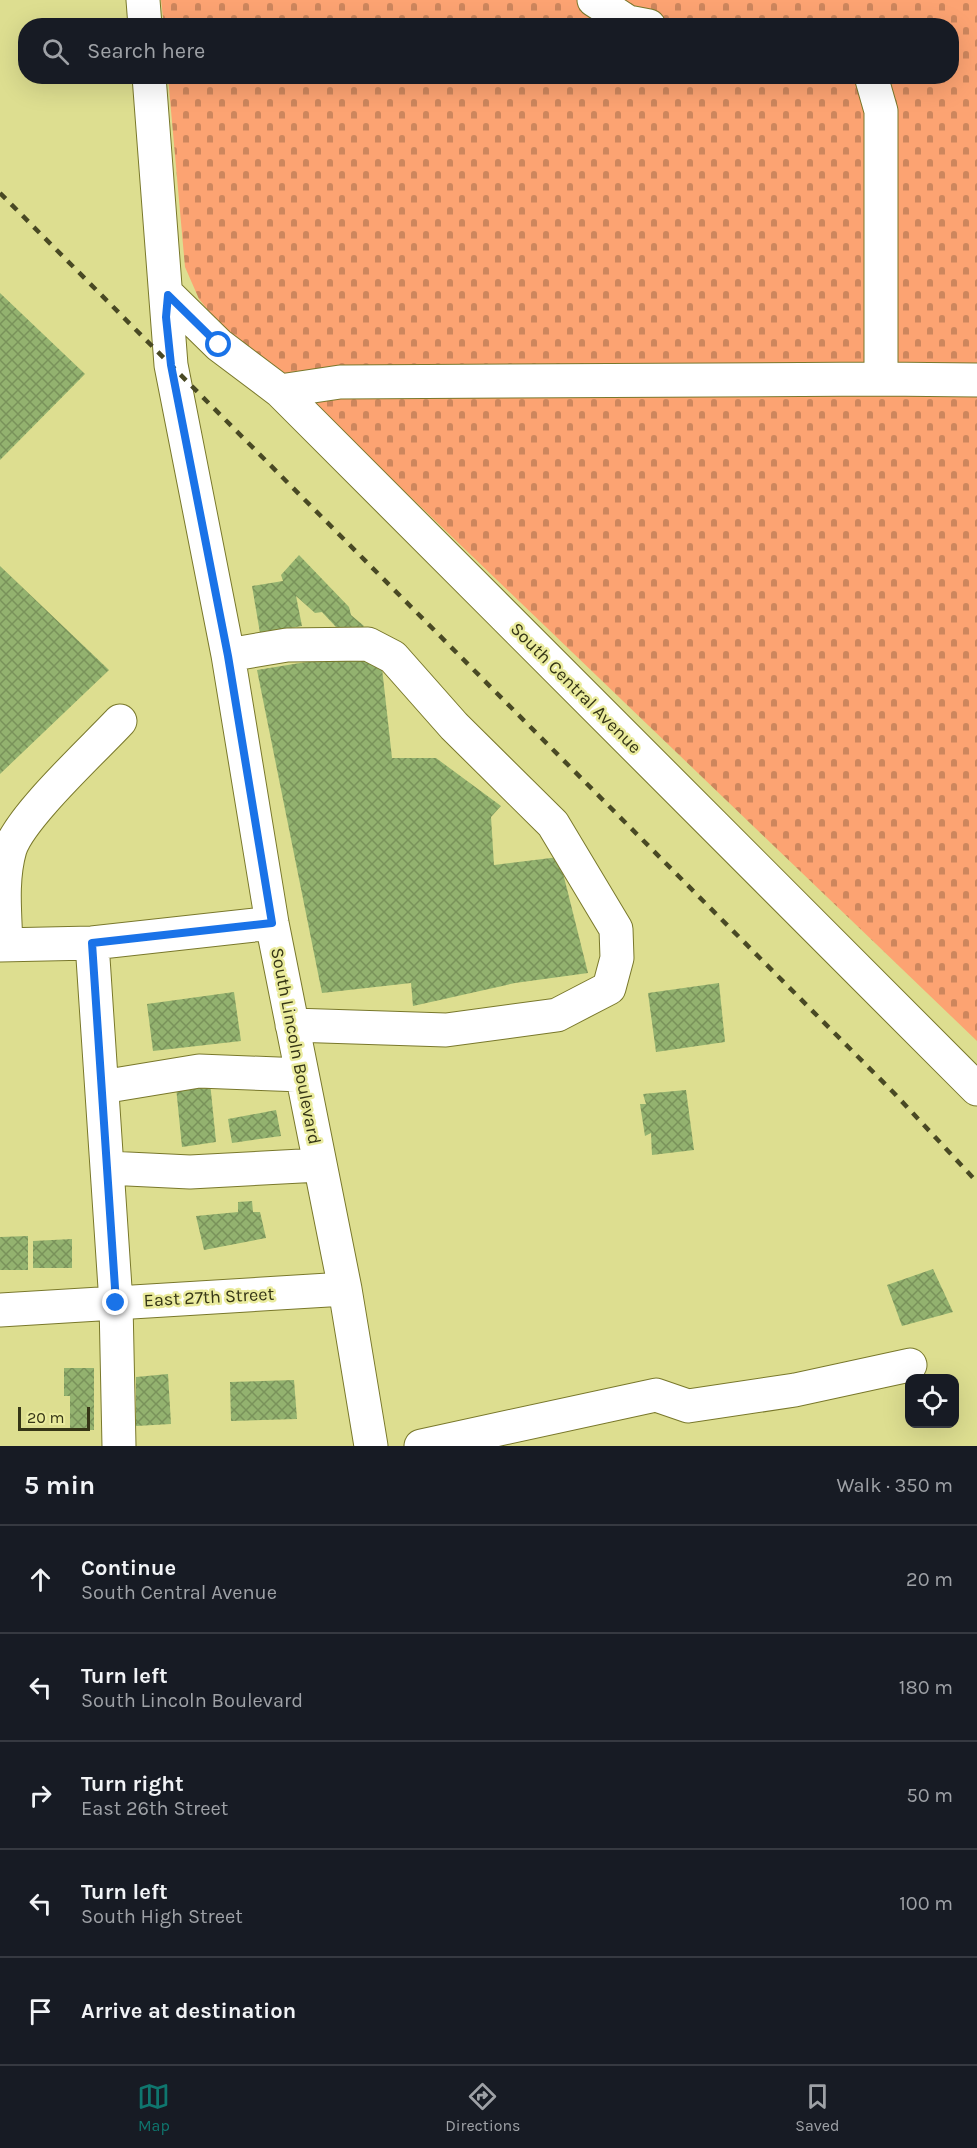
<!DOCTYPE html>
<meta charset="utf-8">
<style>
:root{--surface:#171b24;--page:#242831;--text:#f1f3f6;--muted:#9ea1a6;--line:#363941;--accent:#0f766e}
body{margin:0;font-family:Karla,sans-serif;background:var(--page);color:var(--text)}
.controls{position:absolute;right:18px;bottom:18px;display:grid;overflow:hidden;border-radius:12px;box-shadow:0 6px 24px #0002}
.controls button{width:54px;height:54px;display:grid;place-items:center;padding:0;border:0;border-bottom:2px solid var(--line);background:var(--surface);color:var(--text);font:30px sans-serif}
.scale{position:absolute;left:18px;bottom:15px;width:72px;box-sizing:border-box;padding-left:6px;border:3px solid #353516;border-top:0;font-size:16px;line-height:21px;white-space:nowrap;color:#353516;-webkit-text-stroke:4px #eaeb9d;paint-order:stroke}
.stop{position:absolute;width:18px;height:18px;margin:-14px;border:4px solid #1a73e8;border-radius:50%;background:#fff}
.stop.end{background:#1a73e8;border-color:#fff;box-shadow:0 2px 6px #0008}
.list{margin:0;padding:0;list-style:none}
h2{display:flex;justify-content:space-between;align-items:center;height:78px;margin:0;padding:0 24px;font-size:26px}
h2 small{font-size:20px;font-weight:400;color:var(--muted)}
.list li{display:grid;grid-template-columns:39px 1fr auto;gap:18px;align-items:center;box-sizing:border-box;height:108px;padding:0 24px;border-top:2px solid var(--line)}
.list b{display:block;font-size:22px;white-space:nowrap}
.list p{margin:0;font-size:20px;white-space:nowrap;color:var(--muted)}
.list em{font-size:20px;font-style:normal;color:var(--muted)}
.icon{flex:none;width:33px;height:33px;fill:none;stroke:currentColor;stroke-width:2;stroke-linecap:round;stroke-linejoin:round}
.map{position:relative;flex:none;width:977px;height:1446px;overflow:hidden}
.search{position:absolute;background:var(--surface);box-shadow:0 6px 24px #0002;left:18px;right:18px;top:18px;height:66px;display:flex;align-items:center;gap:15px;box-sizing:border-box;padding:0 21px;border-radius:24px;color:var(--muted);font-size:22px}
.sheet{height:618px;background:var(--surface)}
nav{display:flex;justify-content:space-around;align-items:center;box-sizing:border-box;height:84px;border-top:2px solid var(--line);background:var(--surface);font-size:16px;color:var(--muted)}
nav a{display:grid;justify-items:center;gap:3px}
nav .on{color:var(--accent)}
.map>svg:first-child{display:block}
.cemetery{fill:url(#cemetery-stones)}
.building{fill:url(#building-cross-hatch)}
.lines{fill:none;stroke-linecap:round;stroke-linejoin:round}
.minor-casing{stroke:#79782b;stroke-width:35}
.minor{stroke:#fff;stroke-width:33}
.rail{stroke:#494924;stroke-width:4.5;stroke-dasharray:8 8;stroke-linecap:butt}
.route{stroke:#1a73e8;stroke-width:8}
.labels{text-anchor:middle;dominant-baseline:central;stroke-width:5;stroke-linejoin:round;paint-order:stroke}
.street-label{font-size:18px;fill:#353516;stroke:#eaeb9d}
</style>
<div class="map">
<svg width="977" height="1446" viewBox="0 0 977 1446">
<defs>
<pattern id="cemetery-stones" width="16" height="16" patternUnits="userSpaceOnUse" patternTransform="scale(1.5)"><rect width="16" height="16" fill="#fca372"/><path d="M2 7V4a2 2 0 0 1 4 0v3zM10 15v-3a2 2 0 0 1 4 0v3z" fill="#cd865d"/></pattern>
<pattern id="building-cross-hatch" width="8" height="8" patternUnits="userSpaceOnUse" patternTransform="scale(1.5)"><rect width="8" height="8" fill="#93b26f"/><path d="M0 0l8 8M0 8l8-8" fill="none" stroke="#79925a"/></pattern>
</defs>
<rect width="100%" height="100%" fill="#ddde90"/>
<path class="cemetery" d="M161,0H977V1041L271,363L221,326L199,299L185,267L168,77L952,76V26H164Z"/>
<path class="building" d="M0,293L85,374L0,460Z
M299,555L349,607L351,615L364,626L349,641L322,612L315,613L296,596L302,626L260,633L252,586L283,581L281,575Z
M0,566L109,670L0,774Z
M380,650L392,758H436L501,806L491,817L494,865L559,857L588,973L515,983L413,1006L411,983L322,993L257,670Z
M719,983L725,1042L656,1052L648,993Z
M234,992L241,1041L153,1051L147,1004Z
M210,1082L216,1142L182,1147L176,1087Z
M686,1090L694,1150L652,1155L651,1133L645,1136L640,1104H646L643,1094Z
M276,1110L281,1136L232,1143L228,1119Z
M252,1201L253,1212H260L266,1238L204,1250L196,1216L238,1212V1202Z
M28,1236V1270H0V1237Z
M72,1239V1268H33V1241Z
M933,1269L953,1312L902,1326L887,1285Z
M64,1368H94V1430H70V1396H64Z
M168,1374L171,1424L136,1426V1377Z
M294,1380L297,1419L231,1421L230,1382Z"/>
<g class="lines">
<g class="minor-casing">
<path id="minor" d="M143,0L145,26
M594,0L628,22L649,26
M149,76L171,365L228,655L272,923L345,1289L371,1446
M168,295L219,345L280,391L977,1089
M881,379L977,380
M280,391L340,382L881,379V111L871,76
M228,655L287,645L368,644L393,657L454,726L553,824L616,929L617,958L609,988L557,1015L446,1030L292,1025
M92,943L116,1303L119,1446
M0,945L92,943L272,923
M6,945C5,914 1,880 10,849C21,816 94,749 120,721
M102,1087L199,1071L302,1075
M107,1168L190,1172L320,1165
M0,1310L345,1289
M421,1446L656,1395L688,1406L795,1390L910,1365"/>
</g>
<use href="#minor" class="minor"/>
<path class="rail" d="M0,193L894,1093L977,1182"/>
</g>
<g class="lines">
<path class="route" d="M116,1303L92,943L272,923L228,656L171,365L166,317L168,295L219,345"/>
</g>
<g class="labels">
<g class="street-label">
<text transform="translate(576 688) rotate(45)">South Central Avenue</text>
<text transform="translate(296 1046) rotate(79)">South Lincoln Boulevard</text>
<text transform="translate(209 1297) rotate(-3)">East 27th Street</text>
</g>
</g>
</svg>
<div class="controls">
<button><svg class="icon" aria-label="locate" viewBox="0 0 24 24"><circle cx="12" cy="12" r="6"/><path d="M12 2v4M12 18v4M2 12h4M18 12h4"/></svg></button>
</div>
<div class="scale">20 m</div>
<div class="stop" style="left:219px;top:345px"></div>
<div class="stop end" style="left:116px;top:1303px"></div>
<div class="search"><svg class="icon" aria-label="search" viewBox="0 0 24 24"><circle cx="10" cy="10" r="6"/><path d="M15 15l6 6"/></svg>Search here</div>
</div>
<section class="sheet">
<h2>5 min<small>Walk · 350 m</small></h2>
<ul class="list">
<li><svg class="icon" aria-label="ahead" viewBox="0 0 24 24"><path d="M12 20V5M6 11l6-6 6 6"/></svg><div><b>Continue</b><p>South Central Avenue</p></div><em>20 m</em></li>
<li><svg class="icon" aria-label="left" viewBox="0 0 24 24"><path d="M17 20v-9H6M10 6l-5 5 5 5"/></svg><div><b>Turn left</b><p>South Lincoln Boulevard</p></div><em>180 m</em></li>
<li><svg class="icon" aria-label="right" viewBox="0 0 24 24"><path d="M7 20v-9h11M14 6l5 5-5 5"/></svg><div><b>Turn right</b><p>East 26th Street</p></div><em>50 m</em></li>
<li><svg class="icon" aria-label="left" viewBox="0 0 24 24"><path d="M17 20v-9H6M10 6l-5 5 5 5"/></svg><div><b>Turn left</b><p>South High Street</p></div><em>100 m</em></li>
<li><svg class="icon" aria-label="arrive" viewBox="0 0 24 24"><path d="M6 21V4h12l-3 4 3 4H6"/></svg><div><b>Arrive at destination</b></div></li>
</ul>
</section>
<nav>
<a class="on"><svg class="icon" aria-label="map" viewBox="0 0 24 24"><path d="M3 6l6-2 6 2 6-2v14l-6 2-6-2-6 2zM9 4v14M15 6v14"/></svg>Map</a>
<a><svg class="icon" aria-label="directions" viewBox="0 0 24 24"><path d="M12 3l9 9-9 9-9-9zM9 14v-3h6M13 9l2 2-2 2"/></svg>Directions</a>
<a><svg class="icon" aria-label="saved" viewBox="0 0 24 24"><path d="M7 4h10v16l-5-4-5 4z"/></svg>Saved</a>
</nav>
